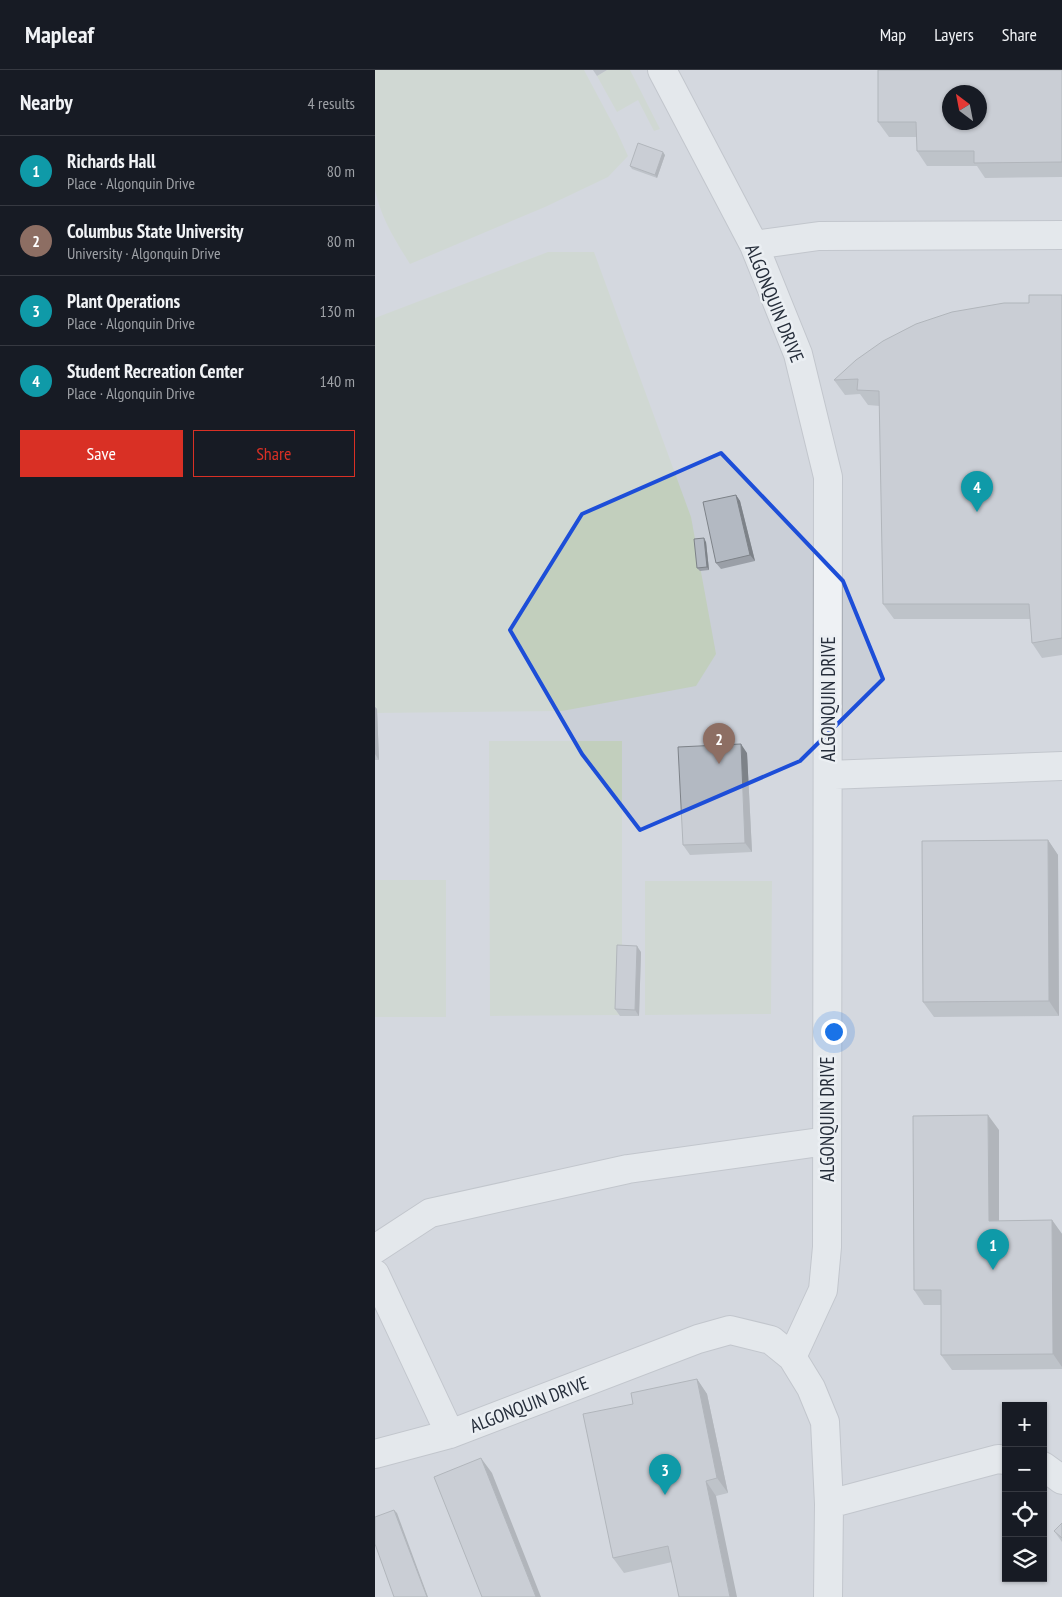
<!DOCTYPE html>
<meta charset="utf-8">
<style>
:root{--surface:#171b24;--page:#20242c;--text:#f1f3f6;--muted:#9ea1a6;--line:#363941;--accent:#d93025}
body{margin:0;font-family:"PT Sans Narrow",sans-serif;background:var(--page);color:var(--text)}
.controls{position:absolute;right:15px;bottom:15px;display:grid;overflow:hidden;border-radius:0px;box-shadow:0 1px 4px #0004}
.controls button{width:45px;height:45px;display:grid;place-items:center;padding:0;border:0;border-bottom:1px solid var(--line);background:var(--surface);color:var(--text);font:25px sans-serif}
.compass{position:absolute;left:567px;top:15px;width:45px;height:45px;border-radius:50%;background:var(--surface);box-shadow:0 1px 4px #0004;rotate:328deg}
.you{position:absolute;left:458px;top:961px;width:18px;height:18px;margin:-12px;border:4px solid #fff;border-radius:50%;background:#1a73e8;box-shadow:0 0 0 8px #1a73e833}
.badge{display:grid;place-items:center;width:32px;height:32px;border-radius:50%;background:var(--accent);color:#fff;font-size:16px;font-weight:700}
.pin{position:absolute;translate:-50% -41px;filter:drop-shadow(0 1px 2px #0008)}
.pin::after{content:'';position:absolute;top:26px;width:18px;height:15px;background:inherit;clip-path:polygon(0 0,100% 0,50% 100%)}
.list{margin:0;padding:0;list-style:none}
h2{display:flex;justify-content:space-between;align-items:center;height:65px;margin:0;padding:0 20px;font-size:21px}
h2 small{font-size:16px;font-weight:400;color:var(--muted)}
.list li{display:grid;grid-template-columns:32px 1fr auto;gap:15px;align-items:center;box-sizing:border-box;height:70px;padding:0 20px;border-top:1px solid var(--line)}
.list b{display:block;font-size:19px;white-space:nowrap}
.list p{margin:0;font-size:16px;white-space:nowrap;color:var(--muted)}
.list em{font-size:16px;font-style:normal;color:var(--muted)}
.actions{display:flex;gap:10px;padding:15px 20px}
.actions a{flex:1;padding:11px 0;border:1px solid var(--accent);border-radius:0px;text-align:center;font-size:18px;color:var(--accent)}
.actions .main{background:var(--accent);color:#fff}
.icon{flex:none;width:28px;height:28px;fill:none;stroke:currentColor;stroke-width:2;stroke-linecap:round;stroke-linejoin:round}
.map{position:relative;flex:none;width:687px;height:1527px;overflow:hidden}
header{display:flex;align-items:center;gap:30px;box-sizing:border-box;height:70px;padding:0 25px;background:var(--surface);border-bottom:1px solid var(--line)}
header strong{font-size:24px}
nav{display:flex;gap:28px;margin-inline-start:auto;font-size:18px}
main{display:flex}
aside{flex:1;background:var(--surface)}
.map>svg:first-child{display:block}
.built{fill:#cacfd7;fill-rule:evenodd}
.green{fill:#c2cfbd}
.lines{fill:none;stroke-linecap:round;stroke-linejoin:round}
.minor-casing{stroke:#a2a7af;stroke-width:30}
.minor{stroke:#eef1f4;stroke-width:28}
.wall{fill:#9a9fa7}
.shaded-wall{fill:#7d8288}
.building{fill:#b3b9c2;stroke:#7d8288;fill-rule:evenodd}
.marked{fill:none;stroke:#1d4ed8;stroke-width:4;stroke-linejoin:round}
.labels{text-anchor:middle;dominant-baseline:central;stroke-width:5;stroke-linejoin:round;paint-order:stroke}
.street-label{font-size:19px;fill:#262e3b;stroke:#ebeff3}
</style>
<header>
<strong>Mapleaf</strong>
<nav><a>Map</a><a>Layers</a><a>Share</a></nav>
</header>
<main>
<aside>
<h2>Nearby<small>4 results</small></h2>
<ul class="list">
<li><span class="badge" style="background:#0f9aa8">1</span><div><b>Richards Hall</b><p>Place · Algonquin Drive</p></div><em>80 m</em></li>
<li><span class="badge" style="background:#8d6e63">2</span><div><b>Columbus State University</b><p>University · Algonquin Drive</p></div><em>80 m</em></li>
<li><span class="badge" style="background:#0f9aa8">3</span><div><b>Plant Operations</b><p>Place · Algonquin Drive</p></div><em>130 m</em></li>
<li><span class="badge" style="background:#0f9aa8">4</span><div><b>Student Recreation Center</b><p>Place · Algonquin Drive</p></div><em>140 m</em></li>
</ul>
<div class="actions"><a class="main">Save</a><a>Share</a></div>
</aside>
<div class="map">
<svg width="687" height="1527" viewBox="0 0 687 1527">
<rect width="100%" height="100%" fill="#dce0e5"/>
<path class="built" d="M0,0H687V1527H0ZM574,22H604V52H574ZM631,1336H668V1508H631Z"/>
<path class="green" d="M0,0H209L242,62L253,86L233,107L170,137L35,194C20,170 6,148 0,120Z
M232,0H255L285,59L279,61L263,30L242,42L222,6Z
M173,182H219L316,447L341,584L321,616L187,641L0,643V248Z
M114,671H247V945L115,946Z
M0,810H71V947H0Z
M270,811H397L396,944L270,945Z"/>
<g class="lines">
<g class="minor-casing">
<path id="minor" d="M287,0L379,175L423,284L453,407L452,1177L448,1220L417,1287
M379,175L444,166L687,165
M453,705L687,696
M0,1179L55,1143L253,1099L452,1071
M0,1204L75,1364
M0,1384L75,1364L323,1269L355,1260L396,1270L417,1287L436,1318L450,1352L454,1434L453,1527
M668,1396L687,1410
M454,1434L623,1389L631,1390"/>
</g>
<use href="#minor" class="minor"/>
</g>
<path class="wall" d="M218,0H232L222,6Z
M687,0V107L610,108L602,96H552L542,81V67H514L503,52Z
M290,85L282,108L257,99L255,96Z
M687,225V585L667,588L657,573L655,549H519L508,534L505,336L493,335L485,324L470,325L459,310L654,233Z
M361,425L365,431L380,491L346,499L341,493Z
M331,472L334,500L325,501L322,498Z
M0,637L2,639L4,690H0Z
M372,683L377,782L315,785L308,775Z
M673,770L683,785L684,946L559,947L548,932Z
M266,882L264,946H245L240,939Z
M624,1060V1151L677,1150L687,1164V1299L577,1300L566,1285V1235H549L539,1220Z
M322,1309L332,1324L353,1423L341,1426L297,1492L249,1503L238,1488Z
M687,1453V1472L679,1461Z"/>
<path class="shaded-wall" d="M288,82L290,85L282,108L280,105Z
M361,425L365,431L380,491L375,485Z
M329,468L331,472L334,500L332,497Z
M0,637L2,639L4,690L0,684Z
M366,674L372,683L377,782L370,773Z
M673,770L683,785L684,946L674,931Z
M262,876L266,882L264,946L260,940Z
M613,1045L624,1060V1166L614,1151Z
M677,1150L687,1164V1297L678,1284Z
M322,1309L332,1324L353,1423L342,1408Z
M106,1388L117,1403L166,1527H161Z
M331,1411L341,1426L362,1527H355Z
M19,1440L22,1443L53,1527H52Z"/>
<path class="building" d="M503,0H687V92L599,93V81H542L541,52H503ZM574,22H604V52H574Z
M263,73L288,82L280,105L255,96Z
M654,225H687V568L674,570L657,573L654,534H508L504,321L482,320L483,309L459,310L481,290L508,271L541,254L577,242L629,233H654Z
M361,425L375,485L341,493L328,432Z
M329,468L332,497L322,498L319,469Z
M366,674L370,773L308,775L303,677Z
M673,770L674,931L548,932L547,771Z
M242,875L262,876L260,940L240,939Z
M613,1045L614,1151L677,1150L678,1284L566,1285V1220H539L538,1046Z
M322,1309L342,1408L331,1411L355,1527H304L293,1476L238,1488L208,1344L258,1334L256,1323Z
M106,1388L161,1527H107L59,1407Z
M19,1440L52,1527H19L0,1474V1447Z
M687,1453V1468L679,1461Z"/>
<path d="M0 0H687V1527H0ZM346,383L468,511L508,609L425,691L265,760L207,684L135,560L207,444Z" fill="#dce0e5" fill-opacity=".55" fill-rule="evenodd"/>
<path class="marked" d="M346,383L468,511L508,609L425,691L265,760L207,684L135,560L207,444Z"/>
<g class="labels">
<g class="street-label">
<text transform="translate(400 233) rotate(68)">ALGONQUIN DRIVE</text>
<text transform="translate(453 629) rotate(-90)">ALGONQUIN DRIVE</text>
<text transform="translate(452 1049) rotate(-90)">ALGONQUIN DRIVE</text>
<text transform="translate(154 1334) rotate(-21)">ALGONQUIN DRIVE</text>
</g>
</g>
</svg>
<div class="controls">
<button>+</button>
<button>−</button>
<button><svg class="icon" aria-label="locate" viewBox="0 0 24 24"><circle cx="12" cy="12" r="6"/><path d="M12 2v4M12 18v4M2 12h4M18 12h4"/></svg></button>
<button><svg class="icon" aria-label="layers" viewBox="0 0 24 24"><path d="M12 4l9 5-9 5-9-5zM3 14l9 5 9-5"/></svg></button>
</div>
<svg class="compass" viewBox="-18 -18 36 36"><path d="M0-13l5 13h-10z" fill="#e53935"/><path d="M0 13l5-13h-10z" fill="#9ea1a6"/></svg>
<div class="you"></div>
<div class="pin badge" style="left:618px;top:1200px;background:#0f9aa8">1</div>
<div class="pin badge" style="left:344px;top:694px;background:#8d6e63">2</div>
<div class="pin badge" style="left:290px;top:1425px;background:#0f9aa8">3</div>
<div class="pin badge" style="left:602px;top:442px;background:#0f9aa8">4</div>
</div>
</main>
